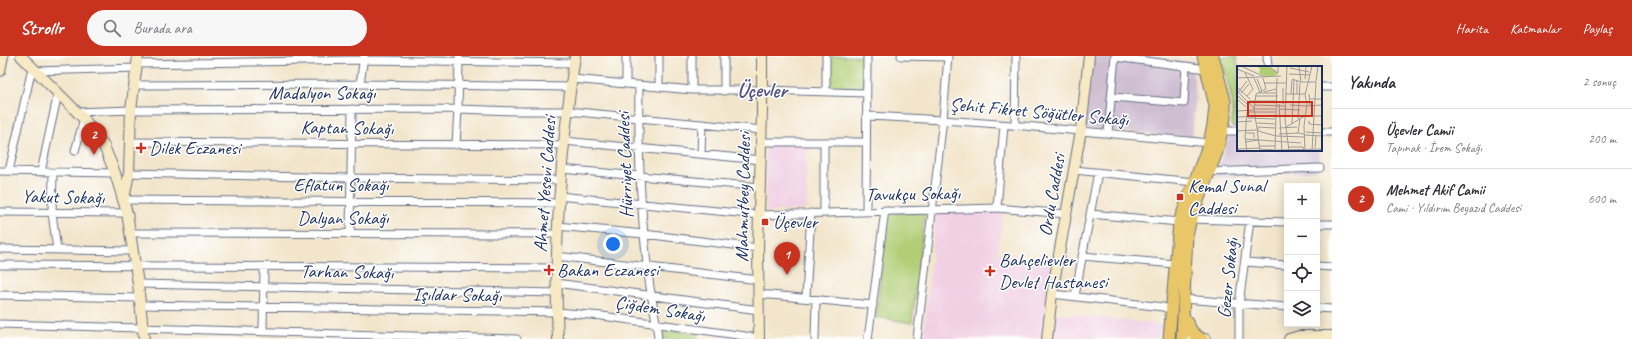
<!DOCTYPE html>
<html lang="tr">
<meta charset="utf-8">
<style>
:root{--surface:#fff;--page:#f7f7f7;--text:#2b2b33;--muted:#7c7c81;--line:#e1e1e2;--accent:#c8321e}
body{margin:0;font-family:Caveat,sans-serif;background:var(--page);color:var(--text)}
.controls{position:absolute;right:12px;bottom:12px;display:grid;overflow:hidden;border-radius:0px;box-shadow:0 2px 10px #0003}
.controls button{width:36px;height:36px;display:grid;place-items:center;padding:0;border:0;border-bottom:1px solid var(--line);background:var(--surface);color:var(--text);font:20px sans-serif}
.you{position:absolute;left:613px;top:188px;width:14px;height:14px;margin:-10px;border:3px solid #fff;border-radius:50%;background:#1a73e8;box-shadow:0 0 0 6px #1a73e833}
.badge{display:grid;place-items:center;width:26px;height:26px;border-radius:50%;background:var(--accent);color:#fff;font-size:13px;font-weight:700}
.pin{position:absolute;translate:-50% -33px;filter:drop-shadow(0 1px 2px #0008)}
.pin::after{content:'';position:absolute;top:21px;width:14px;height:12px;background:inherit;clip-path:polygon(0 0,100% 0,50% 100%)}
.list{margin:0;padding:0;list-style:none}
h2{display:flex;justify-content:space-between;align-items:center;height:52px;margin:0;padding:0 16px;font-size:17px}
h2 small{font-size:13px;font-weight:400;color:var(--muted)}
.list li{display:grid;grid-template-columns:26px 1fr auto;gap:12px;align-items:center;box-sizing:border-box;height:60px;padding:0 16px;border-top:1px solid var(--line)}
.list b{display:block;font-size:15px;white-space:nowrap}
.list p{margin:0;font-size:13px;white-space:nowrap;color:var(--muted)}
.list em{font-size:13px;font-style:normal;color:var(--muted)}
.icon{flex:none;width:22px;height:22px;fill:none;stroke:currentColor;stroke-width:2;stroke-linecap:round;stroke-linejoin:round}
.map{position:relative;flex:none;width:1332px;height:283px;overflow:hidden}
header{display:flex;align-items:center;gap:24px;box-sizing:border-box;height:56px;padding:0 20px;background:var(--accent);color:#fff}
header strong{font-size:19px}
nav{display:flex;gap:22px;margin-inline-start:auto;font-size:14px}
.search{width:280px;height:36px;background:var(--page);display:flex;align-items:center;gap:10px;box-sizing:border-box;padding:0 14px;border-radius:22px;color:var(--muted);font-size:15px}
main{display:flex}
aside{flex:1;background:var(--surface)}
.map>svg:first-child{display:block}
.built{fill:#f1d0e4}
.industrial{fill:#cebed1}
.green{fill:#b1cd74;stroke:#667e69}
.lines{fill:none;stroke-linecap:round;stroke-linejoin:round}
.street-casing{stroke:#666f84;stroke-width:9}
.secondary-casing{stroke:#666f84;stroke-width:12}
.primary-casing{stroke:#666f84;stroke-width:13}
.street{stroke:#fff;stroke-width:7}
.secondary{stroke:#f6e9c3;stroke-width:10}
.primary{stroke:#e9c769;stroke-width:11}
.poi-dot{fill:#c8321e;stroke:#fff;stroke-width:1.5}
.labels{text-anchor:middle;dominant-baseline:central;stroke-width:3;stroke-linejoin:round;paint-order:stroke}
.street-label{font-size:19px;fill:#1b2f5e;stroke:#fff}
.poi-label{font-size:19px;fill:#1b2f5e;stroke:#fff;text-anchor:start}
.quarter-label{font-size:21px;font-weight:bold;fill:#565784;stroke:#fff}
.inset-road{fill:none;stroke:#9c9c9f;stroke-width:1}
.view{fill:#c8321e;fill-opacity:0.15;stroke:#c8321e;stroke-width:2}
.inset-edge{fill:none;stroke:#1b2f5e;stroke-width:2}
</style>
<header>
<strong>Strollr</strong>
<div class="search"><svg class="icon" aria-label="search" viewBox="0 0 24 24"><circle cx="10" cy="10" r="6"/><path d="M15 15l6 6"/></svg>Burada ara</div>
<nav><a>Harita</a><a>Katmanlar</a><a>Paylaş</a></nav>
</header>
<main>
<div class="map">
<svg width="1332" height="283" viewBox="0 0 1332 283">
<rect width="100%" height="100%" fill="#fff"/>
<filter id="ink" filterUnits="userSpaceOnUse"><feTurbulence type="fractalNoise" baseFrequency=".025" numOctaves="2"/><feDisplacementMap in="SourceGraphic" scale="8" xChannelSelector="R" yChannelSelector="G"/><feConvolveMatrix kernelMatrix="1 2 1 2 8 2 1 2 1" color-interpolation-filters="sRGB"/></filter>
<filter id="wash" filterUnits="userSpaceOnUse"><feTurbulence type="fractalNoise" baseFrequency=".012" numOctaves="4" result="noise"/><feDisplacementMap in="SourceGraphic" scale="16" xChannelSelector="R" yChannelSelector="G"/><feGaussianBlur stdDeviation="0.9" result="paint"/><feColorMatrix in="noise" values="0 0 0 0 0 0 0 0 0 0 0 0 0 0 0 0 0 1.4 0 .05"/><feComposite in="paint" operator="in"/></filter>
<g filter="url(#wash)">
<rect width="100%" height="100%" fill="#f2e5cb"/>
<path class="built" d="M765,88H806L807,153L766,156Z
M1003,155L998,197L1053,205L1042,283H923L936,156Z
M1054,257L1101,262L1164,269L1162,278L1151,283H1052Z"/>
<path class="industrial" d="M1094,0H1161V3L1191,6L1196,37L1192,82L1084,72Z
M1232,71H1238V94H1320L1317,115L1260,120L1215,121Z"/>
<path class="green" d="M827,0H865L864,32L828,33Z
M1221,0H1236L1238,12V71H1232V44Z
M888,157H925L912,267L876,261Z
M661,271L697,278L698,283H662Z"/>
</g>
<g filter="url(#ink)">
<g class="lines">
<g class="street-casing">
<path id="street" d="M659,0V31
M692,0V34
M724,0V35
M826,0V36
M901,0L948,1
M1267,0L1268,11
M1115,1L1207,13
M137,8L363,4L574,7
M35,15L137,12
M572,23L692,34H761L866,37
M360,28L364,0
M626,28V0
M134,29L360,28L571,31
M639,29C638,89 640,149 647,208C649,233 656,258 658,283
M1321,31H1332
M1112,41L1184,47L1186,10
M77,56L131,54L458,53L516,55H568L762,74
M866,60C981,65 1095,76 1209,87
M1015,69L1016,0
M1223,75H1238
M1321,76H1332
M1108,77L1115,0
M564,85L761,104
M130,86L563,89
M761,86H866
M824,86V156
M456,89L458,53L459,1
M75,95L84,63
M701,98L702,68
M561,113L761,131
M1074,114L1194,126
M0,115L115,117
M9,115L32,12
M41,116L58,37
M1208,116L1320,112
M53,117L52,157L57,194
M129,117L351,122L560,124
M558,140L760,159L997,152L1066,158
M124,144L558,147
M997,152L1004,69
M866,155L867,0
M0,156L127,157
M1090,158L1179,166
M1191,163L1287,166
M1317,168H1332
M557,170L644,178L758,192
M129,177L557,178
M350,178L352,53
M0,193L132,195
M556,200L759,224
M1082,200L1175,208
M1245,206L1287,209
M0,209L556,212
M1317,210L1332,211
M556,227L759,254
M138,228L556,237
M759,238C797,241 835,246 873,249
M1052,238L1163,251L1171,254
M0,239L139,242
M1075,240L1098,116
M806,241L811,157
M1184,243L1287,251
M140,249L557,256L602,260L759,282
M1317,252L1332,253
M0,268L517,283
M263,276L264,211
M815,283L816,244
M868,283L885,154
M917,283L943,63L948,0
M1239,283V248L1250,164"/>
</g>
<g class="secondary-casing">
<path id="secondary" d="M21,0L84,63L104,90L115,117L127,157L138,228L144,283
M0,15L3,0
M124,143L129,117L131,54L138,0
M558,283C553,188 561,94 575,0
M759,283L758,192L762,56V0
M1047,283L1052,238L1081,74L1089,0
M1182,283H1205
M1289,283L1299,280H1332"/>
</g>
<g class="primary-casing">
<path id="primary" d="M1184,261L1193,277L1202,283
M1169,283L1179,166L1209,87L1213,69L1215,50L1203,0
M1182,283L1187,179L1191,163L1217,96L1225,62V45L1213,0"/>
</g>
<use href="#street" class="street"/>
<use href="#secondary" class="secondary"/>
<use href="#primary" class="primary"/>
</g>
</g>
<g class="poi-dot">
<path d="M139 86h4v4h4v4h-4v4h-4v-4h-4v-4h4z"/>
<rect x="1176" y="137" width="8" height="8" rx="2"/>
<rect x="761" y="162" width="8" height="8" rx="2"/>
<path d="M547 208h4v4h4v4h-4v4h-4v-4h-4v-4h4z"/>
<path d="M988 209h4v4h4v4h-4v4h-4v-4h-4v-4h4z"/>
</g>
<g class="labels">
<g class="street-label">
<text x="322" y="37">Madalyon Sokağı</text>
<text transform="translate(1039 56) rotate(5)">Şehit Fikret Söğütler Sokağı</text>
<text transform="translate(347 72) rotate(1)">Kaptan Sokağı</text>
<text transform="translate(625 109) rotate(-92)">Hürriyet Caddesi</text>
<text transform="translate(545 128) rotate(-86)">Ahmet Yesevi Caddesi</text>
<text x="341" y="129">Eflatun Sokağı</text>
<text transform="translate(913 138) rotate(-1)">Tavukçu Sokağı</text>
<text transform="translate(1052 139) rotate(-80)">Ordu Caddesi</text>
<text transform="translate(63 141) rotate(1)">Yakut Sokağı</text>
<text transform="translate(743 141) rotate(-89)">Mahmutbey Caddesi</text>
<text x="343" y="162">Dalyan Sokağı</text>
<text transform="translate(347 216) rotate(1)">Tarhan Sokağı</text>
<text transform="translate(1228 222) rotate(-84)">Gezer Sokağı</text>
<text transform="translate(457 239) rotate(1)">Işıldar Sokağı</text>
<text transform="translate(660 253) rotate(9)">Çiğdem Sokağı</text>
</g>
<g class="poi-label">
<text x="149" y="92">Dilek Eczanesi</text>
<text x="1188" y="130">Kemal Sunal<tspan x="1188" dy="22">Caddesi</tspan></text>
<text x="773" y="166">Üçevler</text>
<text x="999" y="204">Bahçelievler<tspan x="999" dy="22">Devlet Hastanesi</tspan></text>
<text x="557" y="214">Bakan Eczanesi</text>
</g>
<g class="quarter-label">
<text x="762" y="34">Üçevler</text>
</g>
</g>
<g transform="translate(1237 10)">
<rect width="85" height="85" fill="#f2e5cb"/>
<path d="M19,0H30L41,7L40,9L30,11L22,7L23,3Z" fill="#b1cd74"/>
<path class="inset-road" d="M31,0L41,7V0M50,0L48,53L52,85M62,0L64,16M6,1L28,11M53,2L72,6M0,3L17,10M8,7L16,23L10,30M52,8L73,9M0,12L44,10M17,12L23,26M26,12L29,23L19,28L17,43H38M20,13L25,25M55,13L64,16H79M68,13L69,0M79,15L81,0M27,17H49M0,21L13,33M46,22V38M0,25L17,42L23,85M27,26L39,23M4,27L12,18M22,27H40M0,28L10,15M48,28H68M54,28L55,14M60,28V15M72,28L73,40M1,30L11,39M19,30H41M0,33L9,41M72,33H85M12,35H39M42,38L45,85M17,39L48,40M53,39L70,40M70,40L85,39M42,43L63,44M0,45L17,44M11,46H38M68,50H85M0,51L38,50M11,52L38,53M63,52L61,67L67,68M61,53L63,17M72,55V58L85,59M0,56L15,55M20,57L38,58M55,58L57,14M49,61L68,50M38,62L21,61V65L39,70M42,62L60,61M0,65L19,64M69,66L85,67M9,67H17V72M42,68L61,67M68,69L85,70M39,70L67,71M8,73L64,77M8,76L22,74M23,80H38M52,81H66L67,84M78,82L79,70M0,83L23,82M23,83L38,84M39,84L85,83M10,85L8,71L11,35M38,85L40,12M68,85L67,60L70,38L68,29L75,0M75,85L79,16"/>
<path class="view" d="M11,36H75V50H11Z"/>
<rect width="85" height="85" class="inset-edge"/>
</g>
</svg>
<div class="controls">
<button>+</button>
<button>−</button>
<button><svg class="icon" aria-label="locate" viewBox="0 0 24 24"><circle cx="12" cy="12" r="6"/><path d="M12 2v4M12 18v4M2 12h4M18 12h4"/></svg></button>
<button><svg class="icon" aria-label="layers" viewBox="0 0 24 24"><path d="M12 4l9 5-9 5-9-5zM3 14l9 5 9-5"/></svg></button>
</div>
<div class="you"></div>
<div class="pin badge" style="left:787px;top:219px">1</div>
<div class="pin badge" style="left:94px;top:99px">2</div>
</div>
<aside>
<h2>Yakında<small>2 sonuç</small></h2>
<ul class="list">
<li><span class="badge">1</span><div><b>Üçevler Camii</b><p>Tapınak · İrem Sokağı</p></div><em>200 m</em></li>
<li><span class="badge">2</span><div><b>Mehmet Akif Camii</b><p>Cami · Yıldırım Beyazıd Caddesi</p></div><em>600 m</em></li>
</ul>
</aside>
</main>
